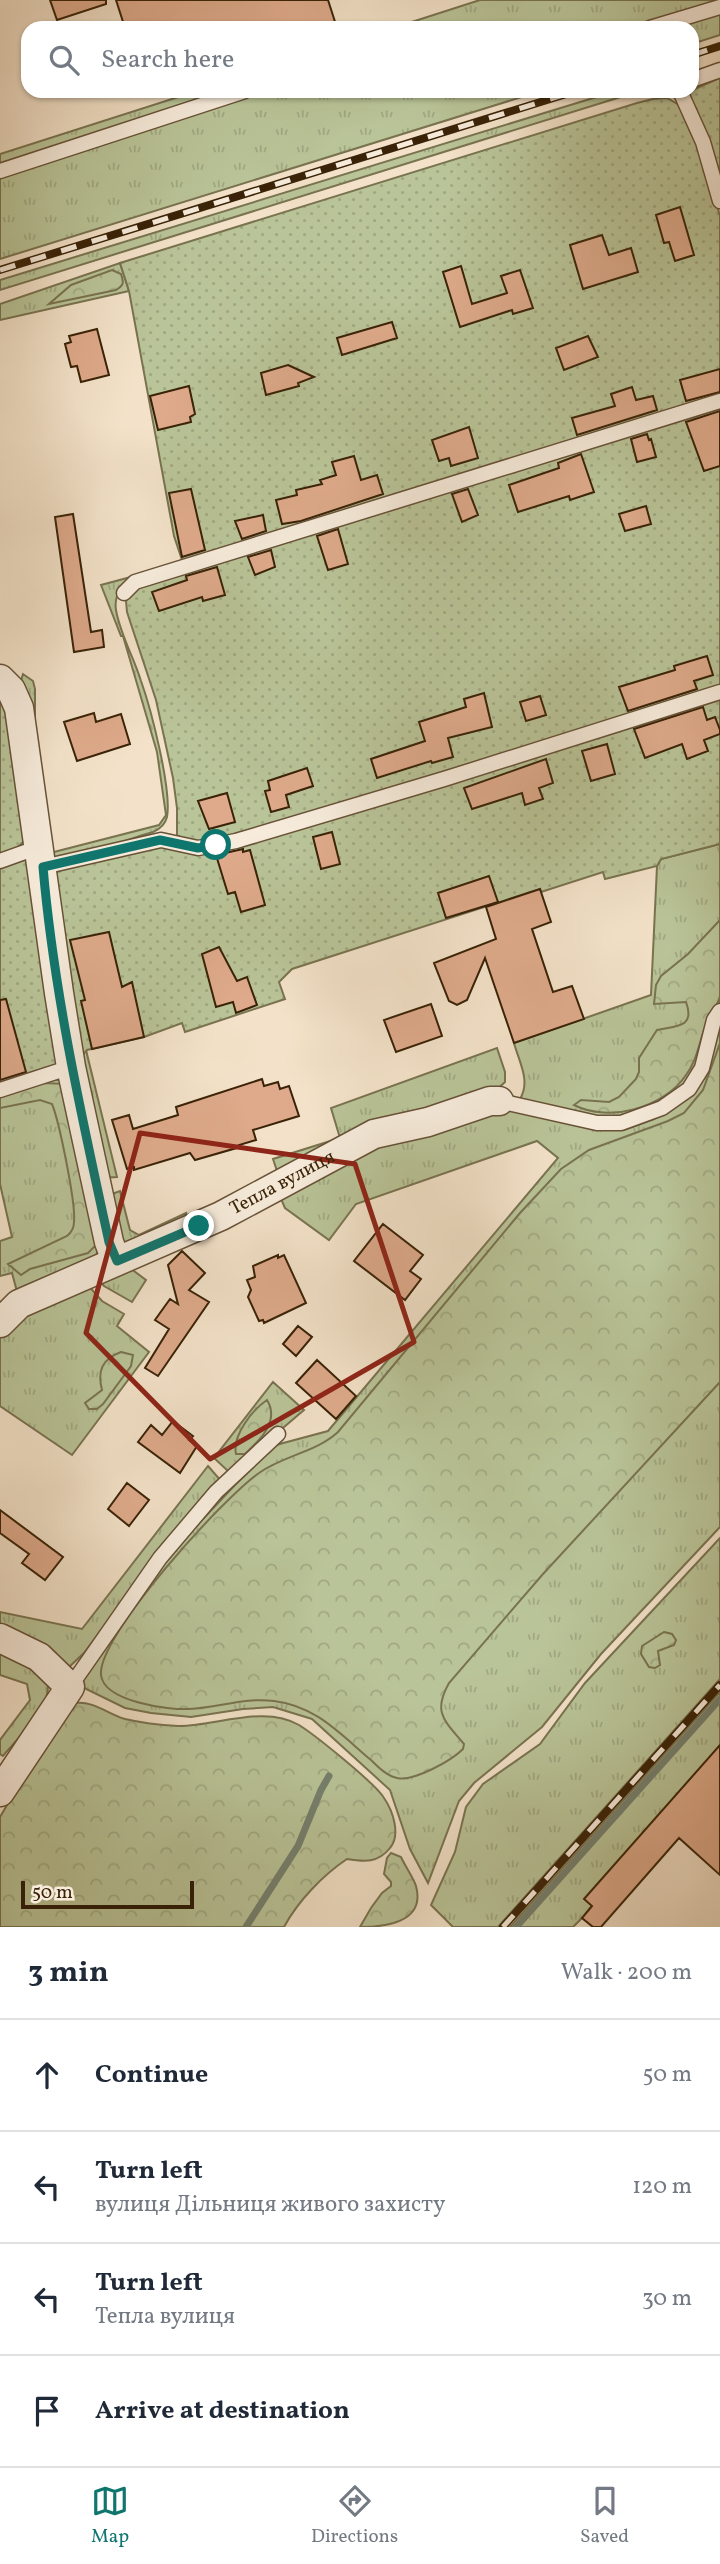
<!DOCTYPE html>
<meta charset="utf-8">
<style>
:root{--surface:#fff;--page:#f2f2f3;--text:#1f2937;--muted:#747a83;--line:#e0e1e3;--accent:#0f766e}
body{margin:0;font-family:Vollkorn,serif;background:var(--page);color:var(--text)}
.scale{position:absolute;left:21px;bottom:18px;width:173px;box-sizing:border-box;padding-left:7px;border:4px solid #392207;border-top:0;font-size:19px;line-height:24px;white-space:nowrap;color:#392207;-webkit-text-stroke:5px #f7ecdc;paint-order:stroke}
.stop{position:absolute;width:21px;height:21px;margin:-16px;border:5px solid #0f766e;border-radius:50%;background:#fff}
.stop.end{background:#0f766e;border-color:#fff;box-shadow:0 2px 7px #0008}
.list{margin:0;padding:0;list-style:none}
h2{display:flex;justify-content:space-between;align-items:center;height:91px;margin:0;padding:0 28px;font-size:30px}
h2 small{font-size:23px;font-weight:400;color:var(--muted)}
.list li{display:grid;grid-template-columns:46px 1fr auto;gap:21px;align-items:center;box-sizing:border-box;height:112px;padding:0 28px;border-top:2px solid var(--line)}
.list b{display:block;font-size:26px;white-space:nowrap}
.list p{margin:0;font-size:23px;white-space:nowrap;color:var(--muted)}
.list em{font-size:23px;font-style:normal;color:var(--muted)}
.icon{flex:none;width:38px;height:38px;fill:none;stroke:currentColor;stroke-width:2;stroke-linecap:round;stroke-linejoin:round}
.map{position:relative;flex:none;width:720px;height:1927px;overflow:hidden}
.search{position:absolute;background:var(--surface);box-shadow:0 2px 5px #0004;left:21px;right:21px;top:21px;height:77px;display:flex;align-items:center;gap:18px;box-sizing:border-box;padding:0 24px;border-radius:21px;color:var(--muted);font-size:26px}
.sheet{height:539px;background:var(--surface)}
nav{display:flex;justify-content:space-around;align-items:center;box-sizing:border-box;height:98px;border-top:2px solid var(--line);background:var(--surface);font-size:19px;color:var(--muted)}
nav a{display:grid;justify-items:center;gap:4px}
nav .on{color:var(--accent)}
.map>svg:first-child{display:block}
.grass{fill:url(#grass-tufts);stroke:#797350;stroke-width:2}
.forest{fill:url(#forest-crowns);stroke:#797350;stroke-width:2}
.garden{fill:url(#garden-dots);stroke:#797350;stroke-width:2}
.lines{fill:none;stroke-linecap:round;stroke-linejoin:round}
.stream{stroke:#74806e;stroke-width:7}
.building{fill:#deaa8b;stroke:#392207;stroke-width:2}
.lane-casing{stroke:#685238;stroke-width:17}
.street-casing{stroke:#685238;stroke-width:31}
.lane{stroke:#f7ecdc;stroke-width:14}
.street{stroke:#f7ecdc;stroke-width:28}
.rail-casing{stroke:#392207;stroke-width:8}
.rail{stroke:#f7ecdc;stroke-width:5;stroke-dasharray:16;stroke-linecap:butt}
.route{stroke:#0f766e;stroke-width:9}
.marked{fill:none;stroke:#8f2418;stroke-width:5;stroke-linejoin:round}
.labels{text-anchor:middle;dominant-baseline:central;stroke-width:7;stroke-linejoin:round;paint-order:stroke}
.street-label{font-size:19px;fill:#392207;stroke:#f7ecdc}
</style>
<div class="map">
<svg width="720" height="1927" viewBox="0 0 720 1927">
<defs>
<pattern id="grass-tufts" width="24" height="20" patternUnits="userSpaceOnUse" patternTransform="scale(1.75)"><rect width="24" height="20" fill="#b9c498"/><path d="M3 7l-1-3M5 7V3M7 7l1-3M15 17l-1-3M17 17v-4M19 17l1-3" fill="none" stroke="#a0a882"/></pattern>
<pattern id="forest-crowns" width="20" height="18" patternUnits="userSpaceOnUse" patternTransform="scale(1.75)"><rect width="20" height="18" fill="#b9c498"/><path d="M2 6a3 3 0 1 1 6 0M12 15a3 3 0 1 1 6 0" fill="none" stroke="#a0a882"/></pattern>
<pattern id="garden-dots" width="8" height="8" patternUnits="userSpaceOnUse" patternTransform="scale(1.75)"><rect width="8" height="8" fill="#b9c498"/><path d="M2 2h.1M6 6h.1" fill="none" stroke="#a0a882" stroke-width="1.8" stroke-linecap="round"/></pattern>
</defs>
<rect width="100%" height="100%" fill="#f3e2c9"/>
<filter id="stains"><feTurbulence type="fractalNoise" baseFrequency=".00286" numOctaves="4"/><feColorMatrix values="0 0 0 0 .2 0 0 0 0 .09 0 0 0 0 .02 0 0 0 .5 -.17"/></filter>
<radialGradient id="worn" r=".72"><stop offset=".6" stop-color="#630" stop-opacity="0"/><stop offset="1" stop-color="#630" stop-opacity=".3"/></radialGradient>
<path class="grass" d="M480,0H720V35L692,44V28H393Z
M197,91H541L0,259V154Z
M616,91H640L0,290V280Z
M120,263L129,291L0,320V304Z
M183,563C164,569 132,573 120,590C116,595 115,604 116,610C120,634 134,658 141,681C151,709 172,790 167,817C165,825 160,829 153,832C131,838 63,864 45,856L20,684L23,674L33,681L35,689V730L43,820L50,853L159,825L166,815L157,752L123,636H121L101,585Z
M720,844V1003L709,1023L698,1065L689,1082L653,1107L627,1118L601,1119L520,1099C531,1081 519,1062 514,1043L651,995L657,866L661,859Z
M720,1028V1527L601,1654L542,1727L474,1783L459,1801L428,1883L410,1849L390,1790L312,1719L273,1707L243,1709L191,1717L151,1713L125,1708L82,1687L78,1682L172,1552L234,1486L276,1445L328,1431L558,1158L537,1141L356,1204L329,1240L285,1208L278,1192L375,1140L492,1105L592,1127L624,1130L654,1119L693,1093L705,1075Z
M497,1048L505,1072V1082L489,1097L278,1174L273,1159L340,1138L331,1108Z
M86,1050L117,1177L101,1178L79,1059Z
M67,1079L101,1244L94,1260L19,1299L12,1273L0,1276V1241L12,1237L0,1184V1094L45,1081Z
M120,1191L130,1230L139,1235L186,1213L187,1221L136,1244H116L109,1195Z
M126,1265L146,1280L132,1302L104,1286L97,1278Z
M86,1283L102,1301L124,1314L117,1326L149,1352L72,1455L0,1406V1336L15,1318Z
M273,1382L304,1410L230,1473L214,1458Z
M208,1466L222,1482L159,1553L84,1653L68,1668L0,1627V1612L82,1629Z
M720,1538V1679L498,1927H453L431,1905L455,1852L466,1807L483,1784L540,1744L585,1683Z
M0,1649C11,1655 36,1666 43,1674C63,1697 17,1738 3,1756L0,1754V1740L30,1700L27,1684L0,1675Z
M720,1692V1745L582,1918L573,1927H510Z"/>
<path class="forest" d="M112,270L121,274C124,283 124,285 116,290L49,304L71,285Z
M720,920C720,938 720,980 720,996C718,1006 709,1015 706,1025C699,1042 697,1061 686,1075C664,1108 609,1123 574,1105L581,1100L609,1102L619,1097L636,1079L639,1072V1058L657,1030C674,1026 696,1029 686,1002L654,1004L656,985L661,976L688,954Z
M720,1043V1382L543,1574L449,1683C432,1713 445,1721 464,1744L463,1749C451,1761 413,1782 397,1778C387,1776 378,1767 371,1760C340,1734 316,1706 274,1701C245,1697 218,1708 189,1709C169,1710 104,1702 101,1675C97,1636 225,1496 259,1473C284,1455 315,1453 338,1432L520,1213L561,1169L589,1150L668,1121L684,1113L703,1090Z
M44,1083L65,1084L97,1244L88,1253L30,1269L21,1275L8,1264L67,1236C72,1232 74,1228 74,1222C76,1203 59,1121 52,1104L40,1100L0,1108V1096Z
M121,1352L133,1355L131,1366L103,1404L97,1409H89L85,1403L102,1390C97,1371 102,1359 121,1352Z
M267,1400C280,1421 260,1440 245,1454H236C232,1436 252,1410 267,1400Z
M664,1632L672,1634L676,1640L674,1645L658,1651L660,1665L655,1668L649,1667L641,1654L642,1646Z
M75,1703C95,1701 107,1714 125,1719C142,1723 160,1725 178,1726C214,1727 264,1704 299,1725C315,1735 376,1784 384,1798C393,1811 401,1835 390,1848C378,1863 365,1862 347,1859C323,1875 298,1901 284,1927H0V1817L24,1776Z
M391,1853L401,1857C405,1866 413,1877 416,1886C426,1923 384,1927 360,1927L371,1908L382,1893L391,1886V1882L384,1874L387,1858Z"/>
<path class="garden" d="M720,78V185L688,92Z
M667,98L681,106L698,141L720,216V395L183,563L174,536L129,291L120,263L637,103L653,99Z
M720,406V688L437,776L203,843L185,840L177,835V808L173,778L156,700L127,612L126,601L131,590Z
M0,690L13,720L26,839L18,847L0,856Z
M720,695V844L661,859L657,866L605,879L603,872L541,892L540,889L292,969L279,982L285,999L188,1031L185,1032L182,1023L144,1037L87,1050L79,1059L52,874L71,866L161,846L191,851Z
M18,859H30L59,1064L0,1084V865Z"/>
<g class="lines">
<path class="stream" d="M246,1927L298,1846L321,1790L329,1776
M516,1927L720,1699"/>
</g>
<path class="building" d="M50,0H106V4L57,20Z
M116,0H328L337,28H125Z
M680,207L694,255L675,261L669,242L664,243L656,215Z
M602,235L609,255L631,248L638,272L583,289L570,245Z
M461,266L472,304L507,293L501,276L520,270L533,308L513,314L512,310L460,327L443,272Z
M392,322L397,338L342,355L337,338Z
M97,329L109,375L81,382L77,366L71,367L65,344L71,342L69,336Z
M588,336L598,357L564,370L556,348Z
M288,365L314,377L298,383L299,386L266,395L261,373Z
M720,369V392L686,401L680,380Z
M189,386L195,414L190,417L191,422L158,430L150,396Z
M632,387L636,400L653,396L657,410L577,435L572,418L615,406L611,394Z
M720,411V466L704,471L686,422Z
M469,427L478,458L451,466L449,458L439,461L432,440Z
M647,434L649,440L651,439L656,457L637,462L631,439Z
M581,454L594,492L570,500L569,496L518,512L509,485L559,468L558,463Z
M354,456L361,480L377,475L383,494L301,521L282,524L276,500L297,495L296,490L322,484L320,480L336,475L332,462Z
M191,489L205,550L182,557L169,493Z
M468,489L478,515L462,522L452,494Z
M646,506L651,524L625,531L619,514Z
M73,514L91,632L102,630L104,647L74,652L55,517Z
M263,515L266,531L242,539L235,521Z
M338,529L348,564L328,570L317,536Z
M271,550L275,567L255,575L248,557Z
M217,567L225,595L203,601L202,597L159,611L152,592L187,580L186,576Z
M707,656L713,675L694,681L697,689L628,711L619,687L675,670L674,666Z
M484,693L492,727L448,738L453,757L432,763L431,761L377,778L371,759L425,741L419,722L466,707L464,699Z
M540,696L546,715L526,721L520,702Z
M703,707L707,720L715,717L720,730V734L704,740L708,751L687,759L682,744L645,758L634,729Z
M94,713L96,722L121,714L130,744L77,761L64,722Z
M607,744L615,774L591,781L582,751Z
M546,759L553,783L539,788L543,799L525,805L522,793L472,809L464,788Z
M307,768L313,786L286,795L289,807L271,812L265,791L270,790L268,781Z
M227,793L235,822L209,829L198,801Z
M332,832L340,864L321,869L313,837Z
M243,849V852L250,850L265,905L241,912L235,892L228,894L216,855Z
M489,876L498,902L446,918L438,893Z
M540,889L551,922L532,929L553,992L572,986L584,1019L514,1043L485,958L467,1000L457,1005L449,1001L434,963L496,939L486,907Z
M109,932L122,987L132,982L144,1037L92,1049L81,1001L85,1000L70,940Z
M219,947L237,981L247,977L257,1005L236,1013L233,1002L216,1007L202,954Z
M6,999L26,1072L0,1080V1000Z
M431,1004L442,1036L396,1052L384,1020Z
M262,1079L264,1086L278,1082L280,1089L289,1086L299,1116L253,1130L256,1140L239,1145L240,1147L195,1160L190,1153L134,1170V1167L127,1169L112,1120L129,1115L133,1129L178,1115L176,1107Z
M383,1224L423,1255L410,1271L421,1279L405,1300L354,1261Z
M182,1251L205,1273L189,1290L209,1302L158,1376L145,1368L169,1329L155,1320L170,1299L178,1304L168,1265Z
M278,1255V1258L284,1255L306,1303L264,1323L263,1320L259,1321L248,1297L251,1290L247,1280L255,1277L253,1266Z
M298,1326L312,1337L296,1356L283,1344Z
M317,1360L356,1396L336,1419L296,1383Z
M173,1421L193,1436L189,1440L197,1446L180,1473L138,1442L151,1425L162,1435Z
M127,1483L149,1500L129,1526L108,1509Z
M0,1510L63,1557L45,1580L22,1563L29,1554L0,1533Z
M720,1745V1875L679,1838L601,1927H593L582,1918L592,1906L584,1899Z"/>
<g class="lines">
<g class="lane-casing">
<path id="lane" d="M650,28L720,7
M692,80L720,70
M680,91L703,142L720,201
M0,171L245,91
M124,593L135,582L720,401
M0,861L39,847
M43,867L161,840L198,848L236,841L444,779L720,692
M0,1090L71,1067
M499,1101L597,1123H621L662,1108L689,1089L702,1068L714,1020L720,1011
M70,1687L160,1558L216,1492L278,1434"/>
</g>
<g class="street-casing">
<g id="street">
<path d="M0,679L11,690L19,708L59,993L71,1067L109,1242L116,1261"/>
<path id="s1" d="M0,1323L19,1304L221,1216L374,1134L428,1122L490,1101H499"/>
<path d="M0,1638L39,1657L70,1687L0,1792"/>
</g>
</g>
<use href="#lane" class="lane"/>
<use href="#street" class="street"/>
<g class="rail-casing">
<path id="rail" d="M692,55L720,46
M0,270L576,91
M503,1927L720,1685"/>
</g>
<use href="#rail" class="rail"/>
</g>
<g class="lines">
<path class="route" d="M199,1226L117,1261L109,1242C82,1118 54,994 43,867L160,840L198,848L216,845"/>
</g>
<path class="marked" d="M140,1133L355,1164L414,1342L210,1459L86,1333Z"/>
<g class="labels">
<g class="street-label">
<text stroke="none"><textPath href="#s1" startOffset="317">Тепла вулиця</textPath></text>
</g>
</g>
<rect width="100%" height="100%" filter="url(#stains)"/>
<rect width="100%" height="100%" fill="url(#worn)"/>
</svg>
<div class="scale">50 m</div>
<div class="stop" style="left:216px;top:845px"></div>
<div class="stop end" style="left:199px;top:1226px"></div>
<div class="search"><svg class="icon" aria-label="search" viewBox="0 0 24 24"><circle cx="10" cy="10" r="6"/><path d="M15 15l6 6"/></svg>Search here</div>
</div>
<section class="sheet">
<h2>3 min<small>Walk · 200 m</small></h2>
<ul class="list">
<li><svg class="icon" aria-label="ahead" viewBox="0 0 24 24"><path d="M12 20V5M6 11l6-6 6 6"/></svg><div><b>Continue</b></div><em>50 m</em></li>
<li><svg class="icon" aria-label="left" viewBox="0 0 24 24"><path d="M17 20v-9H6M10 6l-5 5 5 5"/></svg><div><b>Turn left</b><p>вулиця Дільниця живого захисту</p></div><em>120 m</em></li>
<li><svg class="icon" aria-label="left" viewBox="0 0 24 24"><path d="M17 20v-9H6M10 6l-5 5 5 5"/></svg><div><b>Turn left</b><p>Тепла вулиця</p></div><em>30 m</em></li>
<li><svg class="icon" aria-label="arrive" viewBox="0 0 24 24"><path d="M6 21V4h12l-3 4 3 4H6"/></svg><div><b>Arrive at destination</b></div></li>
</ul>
</section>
<nav>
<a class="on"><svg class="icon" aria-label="map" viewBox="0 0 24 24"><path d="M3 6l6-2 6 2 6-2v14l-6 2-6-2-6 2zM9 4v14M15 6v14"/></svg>Map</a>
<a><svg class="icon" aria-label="directions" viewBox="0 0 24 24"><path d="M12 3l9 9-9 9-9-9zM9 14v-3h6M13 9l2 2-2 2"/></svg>Directions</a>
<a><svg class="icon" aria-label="saved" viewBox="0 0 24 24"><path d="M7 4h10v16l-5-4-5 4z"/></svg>Saved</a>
</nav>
